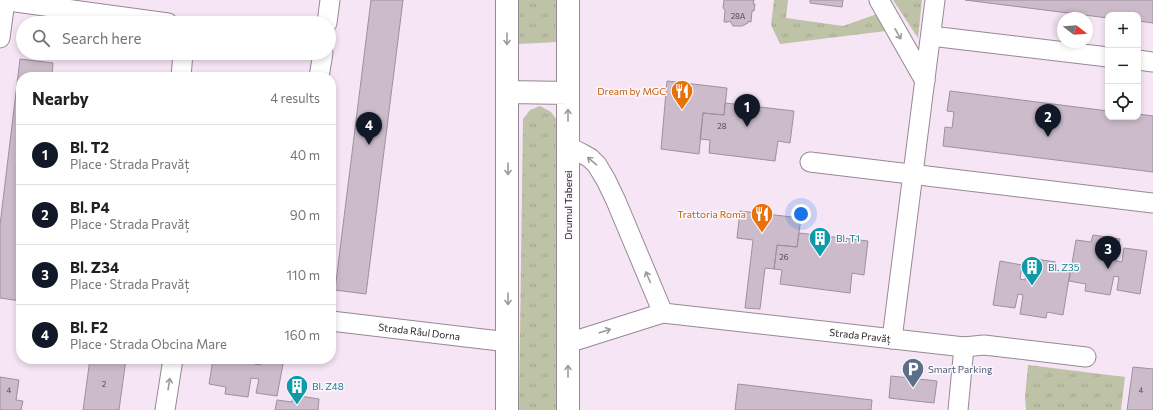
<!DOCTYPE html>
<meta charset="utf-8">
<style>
:root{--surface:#fff;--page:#f6f6f6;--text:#202124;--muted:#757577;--line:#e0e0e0;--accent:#111827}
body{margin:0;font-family:Commissioner,sans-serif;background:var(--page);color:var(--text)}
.controls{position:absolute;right:12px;top:12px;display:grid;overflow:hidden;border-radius:8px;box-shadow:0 2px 6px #0003}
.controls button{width:36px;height:36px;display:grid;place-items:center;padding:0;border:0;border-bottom:1px solid var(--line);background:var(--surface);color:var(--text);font:20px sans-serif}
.compass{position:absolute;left:1057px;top:12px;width:36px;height:36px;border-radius:50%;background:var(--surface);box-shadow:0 2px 6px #0003;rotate:107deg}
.you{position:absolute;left:801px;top:214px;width:14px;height:14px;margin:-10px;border:3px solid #fff;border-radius:50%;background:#1a73e8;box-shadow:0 0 0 6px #1a73e833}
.badge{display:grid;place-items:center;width:26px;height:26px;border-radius:50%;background:var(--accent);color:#fff;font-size:13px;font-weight:700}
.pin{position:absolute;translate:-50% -33px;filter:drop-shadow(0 1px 2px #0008)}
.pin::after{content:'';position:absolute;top:21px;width:14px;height:12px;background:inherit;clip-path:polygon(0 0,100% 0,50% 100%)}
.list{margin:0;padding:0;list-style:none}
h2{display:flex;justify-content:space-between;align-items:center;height:52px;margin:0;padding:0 16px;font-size:17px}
h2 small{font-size:13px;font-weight:400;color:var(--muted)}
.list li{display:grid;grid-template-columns:26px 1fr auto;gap:12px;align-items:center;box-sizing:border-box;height:60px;padding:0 16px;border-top:1px solid var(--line)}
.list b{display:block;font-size:15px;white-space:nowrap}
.list p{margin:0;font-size:13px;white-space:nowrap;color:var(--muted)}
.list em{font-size:13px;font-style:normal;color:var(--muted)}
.icon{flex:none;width:22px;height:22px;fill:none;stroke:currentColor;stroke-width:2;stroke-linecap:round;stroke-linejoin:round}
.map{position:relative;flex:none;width:1153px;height:410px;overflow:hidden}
.search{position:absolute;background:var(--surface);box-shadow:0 2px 6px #0003;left:16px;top:16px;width:320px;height:44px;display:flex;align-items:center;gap:10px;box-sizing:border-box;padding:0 14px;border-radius:22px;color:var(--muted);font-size:15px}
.panel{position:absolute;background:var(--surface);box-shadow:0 2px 6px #0003;left:16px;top:72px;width:320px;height:292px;border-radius:16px}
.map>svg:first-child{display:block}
.grass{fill:url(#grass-tufts)}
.building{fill:#ccbccb;stroke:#9f909e}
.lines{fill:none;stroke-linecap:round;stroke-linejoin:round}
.minor-casing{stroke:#978896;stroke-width:21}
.major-casing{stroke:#978896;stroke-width:24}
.minor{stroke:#fff;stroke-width:19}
.major{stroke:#fff;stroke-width:22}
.oneway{stroke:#9d9a9c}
.labels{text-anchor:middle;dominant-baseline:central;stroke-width:3;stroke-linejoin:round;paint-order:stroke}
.number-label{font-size:8px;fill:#4f464e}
.food-label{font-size:10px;fill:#c56008;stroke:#fdf6fd;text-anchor:end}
.street-label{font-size:10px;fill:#251f24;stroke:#fdf6fd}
.culture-label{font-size:10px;fill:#0d838f;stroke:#fdf6fd;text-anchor:start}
.service-label{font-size:10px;fill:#4e5e75;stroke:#fdf6fd;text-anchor:start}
</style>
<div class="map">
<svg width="1153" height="410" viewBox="0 0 1153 410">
<defs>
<pattern id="grass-tufts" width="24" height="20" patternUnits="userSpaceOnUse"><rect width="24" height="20" fill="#bec2a6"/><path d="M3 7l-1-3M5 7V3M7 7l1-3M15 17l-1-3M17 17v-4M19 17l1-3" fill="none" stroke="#a3a68f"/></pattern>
</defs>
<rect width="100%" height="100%" fill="#f6e5f5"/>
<path class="grass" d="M519,0H557V42L519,44Z
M774,0H788L786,18L843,26L877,14L886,31L780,44L771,25Z
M893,0H922L918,38Z
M540,106L551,112L557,120V410H519L523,119L530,110Z
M1028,365L1125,377L1121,410H1026L1025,397Z"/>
<path class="building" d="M371,0H403L366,294L335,290Z
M724,0H754L753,4H755L754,11H752L751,22L748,21V23L742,26H733L730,21L728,22H724L725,10L723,8Z
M810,0H843L842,7L810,3Z
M965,0H1153V23L1138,21V15H1108V18Z
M20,59L53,63L52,77H21V301L0,298V225Z
M667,81L727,88L724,115L703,113L699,154L661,149Z
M950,91L1108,111V117H1138V114L1153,116V172L943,146L945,127L952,128L954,112L947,111Z
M725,103L794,111L790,143L778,141L775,161L709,153L710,140L700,139L703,113L724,115Z
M740,211L801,218L797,247L777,245L774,269L765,268L760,309L745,308L753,240L737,238Z
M799,233L868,241L864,275L852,273L850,293L780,284L782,270L774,269L777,245L797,247Z
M1093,235L1120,239L1116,261L1122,262L1124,248L1147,251L1140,294L1117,290L1119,277L1114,276L1110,295L1085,291L1086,284L1069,281L1076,240L1091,242Z
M1028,258L1056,262L1054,270L1070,272L1063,315L1047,312L1046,318L1020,314L1023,295L1018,294L1015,308L993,305L1000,261L1022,265L1020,279L1025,280Z
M90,359H126L119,410H83Z
M213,359H254V364L261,365L262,359H284L277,396L256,393L259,379L251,378L248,397L225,394L226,387L209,384Z
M1133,367L1153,369V410H1127Z
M891,376L937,381L934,403L889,398Z
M0,377L19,380L16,400L23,401L21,410H0Z
M738,384L872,400L871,410H735Z
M293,395L319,399L318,410H275L277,400L292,402Z"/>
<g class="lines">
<g class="minor-casing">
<g id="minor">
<path d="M0,0L168,23"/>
<path d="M879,0L925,81"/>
<path d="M327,23L330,0"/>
<path d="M931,36L1108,57"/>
<path d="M0,38L5,1"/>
<path d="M1138,60L1153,62"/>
<path d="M181,77L183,53"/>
<path d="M319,77L323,53"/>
<path d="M568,147L581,153L590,158L597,165L606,180L616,201L663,313"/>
<path d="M810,162L1153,203"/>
<path id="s1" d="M331,321L508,342"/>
<path d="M892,339L935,0"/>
<path id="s2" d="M568,343L663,313L964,347L984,345L1086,357"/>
<path d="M165,410L173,359"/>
<path d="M958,410L964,347"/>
</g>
</g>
<g class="major-casing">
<path id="major" d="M507,0V410
M508,92L568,93
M568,410V0"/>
</g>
<use href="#minor" class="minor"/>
<use href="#major" class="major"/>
</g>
<defs><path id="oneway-shaft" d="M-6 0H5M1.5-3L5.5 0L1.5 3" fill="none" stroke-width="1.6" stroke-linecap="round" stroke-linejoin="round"/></defs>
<g class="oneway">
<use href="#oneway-shaft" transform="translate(898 34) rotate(61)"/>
<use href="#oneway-shaft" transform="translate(507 39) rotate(90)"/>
<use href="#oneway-shaft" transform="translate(568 115) rotate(-90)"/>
<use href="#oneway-shaft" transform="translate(592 161) rotate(-140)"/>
<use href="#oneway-shaft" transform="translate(508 169) rotate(90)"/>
<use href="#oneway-shaft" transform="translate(648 277) rotate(-113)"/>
<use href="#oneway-shaft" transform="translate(508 299) rotate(90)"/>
<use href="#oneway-shaft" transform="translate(605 331) rotate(-18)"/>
<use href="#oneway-shaft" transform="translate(568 371) rotate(-90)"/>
<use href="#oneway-shaft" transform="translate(169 384) rotate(-81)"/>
</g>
<defs>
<g id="restaurant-pin" transform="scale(1.15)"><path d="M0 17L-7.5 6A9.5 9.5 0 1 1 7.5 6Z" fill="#e8710a" stroke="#fdf6fd"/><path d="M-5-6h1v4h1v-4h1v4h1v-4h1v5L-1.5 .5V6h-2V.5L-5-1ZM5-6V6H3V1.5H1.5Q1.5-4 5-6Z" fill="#fff"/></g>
<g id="building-pin" transform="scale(1.15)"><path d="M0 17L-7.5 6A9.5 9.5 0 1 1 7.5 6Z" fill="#0f9aa8" stroke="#fdf6fd"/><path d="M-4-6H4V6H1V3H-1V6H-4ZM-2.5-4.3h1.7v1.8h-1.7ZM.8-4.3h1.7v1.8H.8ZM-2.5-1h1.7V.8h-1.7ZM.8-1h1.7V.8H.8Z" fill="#fff"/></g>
<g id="parking-pin" transform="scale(1.15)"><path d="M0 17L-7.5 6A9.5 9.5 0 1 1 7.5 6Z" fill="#5c6f8a" stroke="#fdf6fd"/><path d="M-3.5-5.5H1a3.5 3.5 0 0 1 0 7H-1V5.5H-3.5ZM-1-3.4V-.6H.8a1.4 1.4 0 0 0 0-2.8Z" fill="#fff"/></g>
</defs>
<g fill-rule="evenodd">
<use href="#restaurant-pin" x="682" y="91"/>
<use href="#restaurant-pin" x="762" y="214"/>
<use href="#building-pin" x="820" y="238"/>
<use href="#building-pin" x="1032" y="267"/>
<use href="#parking-pin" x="913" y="369"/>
<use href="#building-pin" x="297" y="386"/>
</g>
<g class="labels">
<g class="number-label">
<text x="738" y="16">28A</text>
<text x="722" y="126">28</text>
<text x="784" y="257">26</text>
<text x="104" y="384">2</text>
<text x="9" y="390">4</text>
<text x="1141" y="390">4</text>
</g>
<g class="food-label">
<text x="666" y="91">Dream by MGC</text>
<text x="746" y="214">Trattoria Roma</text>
</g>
<g class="street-label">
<text transform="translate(568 205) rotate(-90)">Drumul Taberei</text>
<text stroke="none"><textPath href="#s1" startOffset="89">Strada Râul Dorna</textPath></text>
<text stroke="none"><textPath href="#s2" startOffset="298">Strada Pravăț</textPath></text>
</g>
<g class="culture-label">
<text x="836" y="238">Bl. T1</text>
<text x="1048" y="267">Bl. Z35</text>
<text x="312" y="386">Bl. Z48</text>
</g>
<g class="service-label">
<text x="928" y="369">Smart Parking</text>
</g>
</g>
</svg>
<div class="controls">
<button>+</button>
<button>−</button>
<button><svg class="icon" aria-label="locate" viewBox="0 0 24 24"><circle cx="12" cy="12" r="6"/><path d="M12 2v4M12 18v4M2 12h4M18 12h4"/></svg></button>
</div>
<svg class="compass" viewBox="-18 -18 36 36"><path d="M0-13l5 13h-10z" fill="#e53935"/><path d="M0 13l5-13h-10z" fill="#757577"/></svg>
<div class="you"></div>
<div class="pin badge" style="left:747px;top:127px">1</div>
<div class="pin badge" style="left:1048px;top:137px">2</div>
<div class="pin badge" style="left:1108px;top:269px">3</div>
<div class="pin badge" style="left:369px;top:145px">4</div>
<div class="search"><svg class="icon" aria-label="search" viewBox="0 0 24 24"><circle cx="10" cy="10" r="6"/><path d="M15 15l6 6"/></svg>Search here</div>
<section class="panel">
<h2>Nearby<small>4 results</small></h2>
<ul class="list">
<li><span class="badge">1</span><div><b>Bl. T2</b><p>Place · Strada Pravăț</p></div><em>40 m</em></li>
<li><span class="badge">2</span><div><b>Bl. P4</b><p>Place · Strada Pravăț</p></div><em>90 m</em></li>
<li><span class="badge">3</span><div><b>Bl. Z34</b><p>Place · Strada Pravăț</p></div><em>110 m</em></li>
<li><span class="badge">4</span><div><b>Bl. F2</b><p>Place · Strada Obcina Mare</p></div><em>160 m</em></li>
</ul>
</section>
</div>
